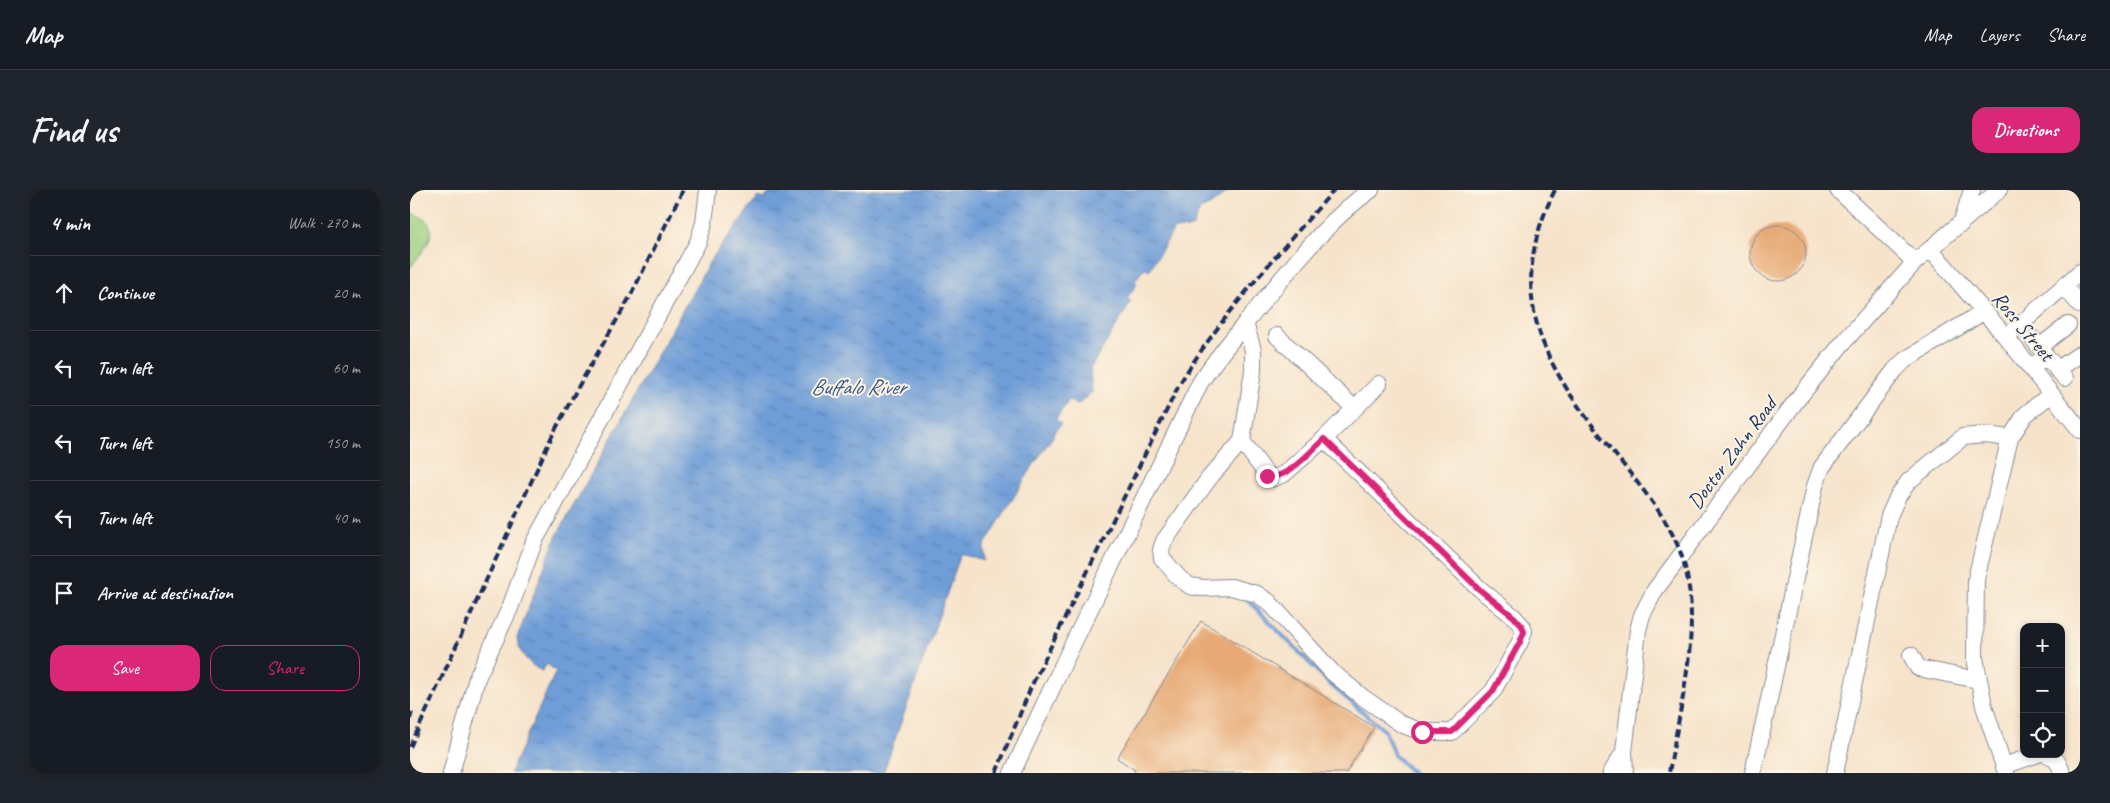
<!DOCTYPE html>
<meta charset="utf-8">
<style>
:root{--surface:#171b24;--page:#20242c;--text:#f1f3f6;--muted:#9ea1a6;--line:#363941;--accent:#db2777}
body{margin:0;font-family:Caveat,sans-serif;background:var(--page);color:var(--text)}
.controls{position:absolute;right:15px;bottom:15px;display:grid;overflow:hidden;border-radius:10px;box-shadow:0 2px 8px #0003}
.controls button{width:45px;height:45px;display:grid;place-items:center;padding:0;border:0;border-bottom:1px solid var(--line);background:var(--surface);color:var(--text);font:25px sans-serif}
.stop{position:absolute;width:15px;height:15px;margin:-11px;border:4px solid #db2777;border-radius:50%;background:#fff}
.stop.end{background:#db2777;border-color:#fff;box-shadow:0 1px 5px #0008}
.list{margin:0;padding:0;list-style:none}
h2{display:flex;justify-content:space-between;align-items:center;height:65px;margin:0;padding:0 20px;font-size:21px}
h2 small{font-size:16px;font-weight:400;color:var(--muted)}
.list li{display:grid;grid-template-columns:32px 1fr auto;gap:15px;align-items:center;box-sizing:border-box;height:75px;padding:0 20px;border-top:1px solid var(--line)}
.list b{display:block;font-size:19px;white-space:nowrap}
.list em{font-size:16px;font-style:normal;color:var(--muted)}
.actions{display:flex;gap:10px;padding:15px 20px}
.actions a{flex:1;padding:11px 0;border:1px solid var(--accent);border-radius:15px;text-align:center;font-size:18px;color:var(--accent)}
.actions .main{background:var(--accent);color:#fff}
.icon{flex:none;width:28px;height:28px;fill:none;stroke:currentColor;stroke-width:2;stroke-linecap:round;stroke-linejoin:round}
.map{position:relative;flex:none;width:1670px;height:583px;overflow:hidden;border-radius:15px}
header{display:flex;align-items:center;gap:30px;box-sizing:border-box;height:70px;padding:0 25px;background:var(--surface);border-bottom:1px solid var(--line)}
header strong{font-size:24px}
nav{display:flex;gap:28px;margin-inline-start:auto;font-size:18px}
.intro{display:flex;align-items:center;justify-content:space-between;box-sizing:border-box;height:120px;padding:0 30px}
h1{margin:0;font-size:35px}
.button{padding:12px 22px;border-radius:15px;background:var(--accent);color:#fff;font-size:18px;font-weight:700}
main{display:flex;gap:30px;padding:0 30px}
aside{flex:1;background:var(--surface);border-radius:15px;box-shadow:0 2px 8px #0003}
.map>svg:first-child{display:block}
.grass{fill:#9acc7b;stroke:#5a7e6c}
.water{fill:url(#water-ripples);stroke:#44669a}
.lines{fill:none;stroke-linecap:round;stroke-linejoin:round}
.stream{stroke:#6e9dd7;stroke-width:4}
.building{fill:#e7aa76}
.minor-casing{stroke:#888994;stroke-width:18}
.minor{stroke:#fff;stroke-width:16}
.rail{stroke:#1b2f5e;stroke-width:4;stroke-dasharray:8 4;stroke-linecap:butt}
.route{stroke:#db2777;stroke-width:6}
.labels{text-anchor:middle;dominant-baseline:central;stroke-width:4;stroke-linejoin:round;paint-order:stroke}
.street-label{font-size:21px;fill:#1b2f5e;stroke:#fcf5e5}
.water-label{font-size:22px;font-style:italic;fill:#385688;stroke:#fcf5e5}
</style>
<header>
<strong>Map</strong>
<nav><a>Map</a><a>Layers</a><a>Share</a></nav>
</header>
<div class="intro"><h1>Find us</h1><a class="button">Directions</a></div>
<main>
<aside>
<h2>4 min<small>Walk · 270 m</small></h2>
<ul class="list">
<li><svg class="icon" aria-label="ahead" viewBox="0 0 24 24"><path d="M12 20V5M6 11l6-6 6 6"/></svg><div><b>Continue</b></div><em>20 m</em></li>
<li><svg class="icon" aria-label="left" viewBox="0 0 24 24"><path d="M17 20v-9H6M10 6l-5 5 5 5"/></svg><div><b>Turn left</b></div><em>60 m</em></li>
<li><svg class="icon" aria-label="left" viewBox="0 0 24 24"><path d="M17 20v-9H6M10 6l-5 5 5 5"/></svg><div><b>Turn left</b></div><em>150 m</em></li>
<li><svg class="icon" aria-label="left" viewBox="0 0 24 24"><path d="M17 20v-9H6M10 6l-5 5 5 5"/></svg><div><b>Turn left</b></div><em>40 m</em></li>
<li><svg class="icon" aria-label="arrive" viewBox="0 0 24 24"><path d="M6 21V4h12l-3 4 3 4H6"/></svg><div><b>Arrive at destination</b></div></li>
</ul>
<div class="actions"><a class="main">Save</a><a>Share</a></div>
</aside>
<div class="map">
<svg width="1670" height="583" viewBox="0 0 1670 583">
<defs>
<pattern id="water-ripples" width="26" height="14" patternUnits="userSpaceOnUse" patternTransform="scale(1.25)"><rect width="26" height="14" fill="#6e9dd7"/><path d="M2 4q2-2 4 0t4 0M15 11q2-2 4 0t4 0" fill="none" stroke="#5a80b2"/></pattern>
</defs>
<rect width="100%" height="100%" fill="#fcf5e5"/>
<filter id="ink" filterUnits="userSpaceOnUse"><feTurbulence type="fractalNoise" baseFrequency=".02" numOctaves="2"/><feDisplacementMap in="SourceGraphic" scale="10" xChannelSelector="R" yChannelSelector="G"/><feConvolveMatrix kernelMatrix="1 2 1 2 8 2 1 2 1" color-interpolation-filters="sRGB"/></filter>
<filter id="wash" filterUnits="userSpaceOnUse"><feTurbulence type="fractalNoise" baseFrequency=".0096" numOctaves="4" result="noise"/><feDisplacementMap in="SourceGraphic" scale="20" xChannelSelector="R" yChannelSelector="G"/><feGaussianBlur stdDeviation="1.12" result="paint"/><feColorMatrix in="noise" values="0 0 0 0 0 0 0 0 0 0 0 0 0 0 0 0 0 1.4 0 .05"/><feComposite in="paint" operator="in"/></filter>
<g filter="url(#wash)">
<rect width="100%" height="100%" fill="#f6e3ca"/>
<path class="grass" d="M0,23C38,33 16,58 0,78Z"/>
<path class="water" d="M362,0H820L801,15L790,20L782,38L764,39L739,81L734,78L725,91L727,94L717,108L721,112L680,179L682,202L667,215L659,210L646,229L651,234L643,244L644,245L624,274L574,356V371L551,364L473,583H100L146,481L137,474L132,481C119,475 108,462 107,448L146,347L300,71L348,7L354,9Z"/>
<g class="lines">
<path class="stream" d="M837,409L921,495L975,541L984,565L1003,583"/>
</g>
<g id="blocks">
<path class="building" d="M1340 63a28 28 0 1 1 56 0a28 28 0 1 1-56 0Z
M791,431L964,537L936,583H723L725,580L707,568Z"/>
</g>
</g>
<g filter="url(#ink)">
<use href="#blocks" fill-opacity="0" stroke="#888994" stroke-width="1"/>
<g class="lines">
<g class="minor-casing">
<path id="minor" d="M1428,0L1505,72
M1551,34L1562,0
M1521,60L1596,147L1670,240
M1654,96L1670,115
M835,133L843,160V181L832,251L800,287L754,351L751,360L752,368L769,388L780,396L792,398L821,397L847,404L859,412L922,482L951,506L991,534L1012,542H1042L1083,501L1110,452L1114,441L1112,436L1104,427L1070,399L914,249
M867,146L944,218
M1596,147L1670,82
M1629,157L1658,135
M1637,167L1655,188
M1620,177L1637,167L1623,149
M1647,180L1670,164
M832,251L857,285L864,288L874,284L914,249L969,194
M1501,465L1508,478L1568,490
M1636,564C1646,567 1649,573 1652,583
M1594,576L1628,564
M41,583L67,488L100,418L124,352L288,52L294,33L298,0
M602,583L657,466L790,193C809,163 833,137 855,109C887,71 920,28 961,0
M1201,583L1214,562
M1215,583L1214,562L1228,440L1232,425L1245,400L1386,211L1431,155L1505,72L1589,0
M1343,583L1405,296L1412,277L1485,180L1495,170L1573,122
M1425,583L1479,326L1488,306L1499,291L1553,247L1575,245L1600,248
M1596,583L1574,516L1565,468L1566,389L1600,248L1615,225L1641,204"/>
</g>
<use href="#minor" class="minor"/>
<path class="rail" d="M1145,0C1087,116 1144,189 1216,278C1237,305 1261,333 1272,367C1294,433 1270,515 1259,583
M0,529L2,522
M0,557L143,244L167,199L220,107L273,0
M586,583L621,497L770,193C813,123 870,62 924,0"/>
</g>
</g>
<g class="lines" filter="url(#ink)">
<path class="route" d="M857,286C876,291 901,261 914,249L1070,400L1104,427L1112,436L1114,442L1110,452L1083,501L1042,542H1012"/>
</g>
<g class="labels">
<g class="street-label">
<text transform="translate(1613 136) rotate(50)">Ross Street</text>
<text transform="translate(1322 263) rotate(-53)">Doctor Zahn Road</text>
</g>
<g class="water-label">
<text x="448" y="197">Buffalo River</text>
</g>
</g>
</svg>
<div class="controls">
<button>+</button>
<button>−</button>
<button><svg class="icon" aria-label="locate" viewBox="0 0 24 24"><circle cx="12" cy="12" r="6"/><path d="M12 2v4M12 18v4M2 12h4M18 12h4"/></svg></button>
</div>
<div class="stop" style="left:1012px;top:542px"></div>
<div class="stop end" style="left:857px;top:286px"></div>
</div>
</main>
